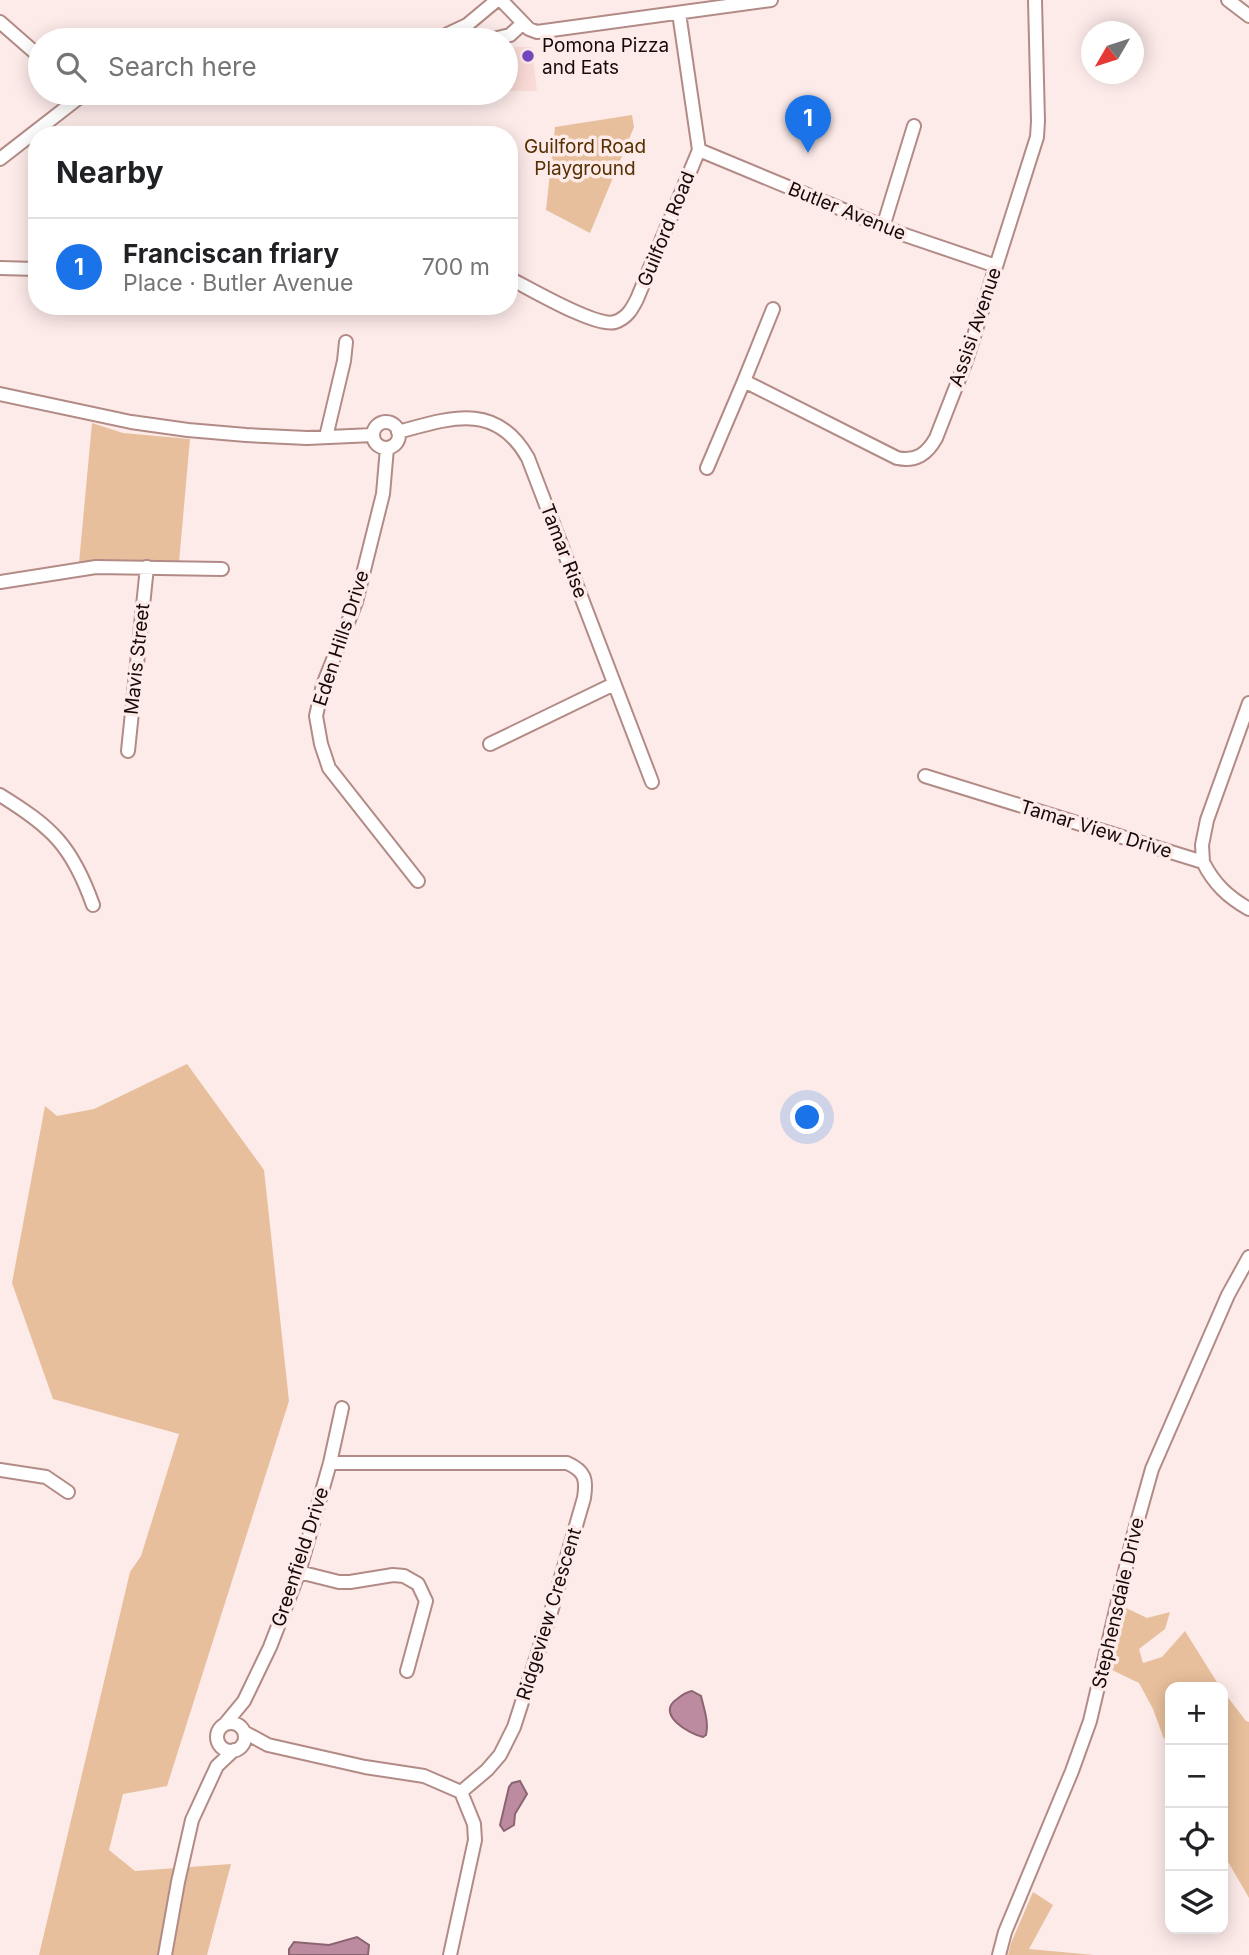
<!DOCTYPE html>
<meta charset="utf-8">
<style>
:root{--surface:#fff;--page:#f2f2f2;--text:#202124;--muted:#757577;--line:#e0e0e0;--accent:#1a73e8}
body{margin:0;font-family:Inter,sans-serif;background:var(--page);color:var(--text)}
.controls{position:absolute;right:21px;bottom:21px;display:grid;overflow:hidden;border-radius:14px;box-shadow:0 4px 18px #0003}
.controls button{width:63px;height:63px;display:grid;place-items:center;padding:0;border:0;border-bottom:2px solid var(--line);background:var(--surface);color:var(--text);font:35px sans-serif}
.compass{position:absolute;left:1081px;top:21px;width:63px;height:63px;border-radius:50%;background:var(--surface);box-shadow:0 4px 18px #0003;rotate:231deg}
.you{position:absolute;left:808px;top:1118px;width:24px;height:24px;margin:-18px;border:5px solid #fff;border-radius:50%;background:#1a73e8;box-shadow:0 0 0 10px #1a73e833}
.badge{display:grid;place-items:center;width:46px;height:46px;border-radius:50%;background:var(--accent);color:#fff;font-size:23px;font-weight:700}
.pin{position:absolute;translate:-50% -58px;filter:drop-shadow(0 2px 4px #0008)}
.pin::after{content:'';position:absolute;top:37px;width:24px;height:21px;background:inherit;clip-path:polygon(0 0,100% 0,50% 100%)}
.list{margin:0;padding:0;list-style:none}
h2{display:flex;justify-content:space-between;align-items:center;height:91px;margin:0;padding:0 28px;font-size:30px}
h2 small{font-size:23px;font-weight:400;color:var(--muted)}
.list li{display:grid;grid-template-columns:46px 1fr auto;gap:21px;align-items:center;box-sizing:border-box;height:98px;padding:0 28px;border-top:2px solid var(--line)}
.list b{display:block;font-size:26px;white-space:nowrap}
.list p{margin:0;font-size:23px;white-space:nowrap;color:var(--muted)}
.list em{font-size:23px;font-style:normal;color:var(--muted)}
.icon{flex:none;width:38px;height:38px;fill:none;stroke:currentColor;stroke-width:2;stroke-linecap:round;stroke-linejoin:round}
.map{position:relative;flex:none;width:1249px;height:1955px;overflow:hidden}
.search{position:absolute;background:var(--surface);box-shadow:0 4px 18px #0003;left:28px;top:28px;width:490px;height:77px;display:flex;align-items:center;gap:18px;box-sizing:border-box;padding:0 24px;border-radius:38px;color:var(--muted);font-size:26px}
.panel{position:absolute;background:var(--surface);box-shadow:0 4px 18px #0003;left:28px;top:126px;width:490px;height:189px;border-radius:28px}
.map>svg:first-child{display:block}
.built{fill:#fbdbd7}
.green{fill:#e7bf9c}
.water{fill:#bd8ba0;stroke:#8b6472;stroke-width:2}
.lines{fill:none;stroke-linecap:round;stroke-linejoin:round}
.minor-casing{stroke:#b28b86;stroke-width:16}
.minor{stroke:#fff;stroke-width:12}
.poi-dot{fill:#7547bf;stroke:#fdebe9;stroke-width:2.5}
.labels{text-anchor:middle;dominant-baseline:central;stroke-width:7;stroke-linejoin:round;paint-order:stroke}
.poi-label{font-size:19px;fill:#160907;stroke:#fdebe9;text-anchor:start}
.park-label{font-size:19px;fill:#552f01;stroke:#fdebe9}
.street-label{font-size:19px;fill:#160907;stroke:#fdebe9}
</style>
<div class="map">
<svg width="1249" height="1955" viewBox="0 0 1249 1955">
<rect width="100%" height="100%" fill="#fdebe9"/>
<path class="built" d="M506,47H532L537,91H506Z"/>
<path class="green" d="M632,115L634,127L590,233L546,210L555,127Z
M92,423L123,433L190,439L179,562L79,563Z
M187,1064L264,1170L289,1401L167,1786L123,1794L109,1850L135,1871L231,1864L207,1955H39L130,1572L141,1556L179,1434L53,1399L12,1283L45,1106L57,1116L94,1109Z
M1126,1608L1147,1618L1170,1612L1165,1629L1139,1649L1143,1663L1162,1657L1185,1631L1220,1687H1170V1736L1164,1739L1153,1709L1139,1683L1110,1669Z
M1223,1691L1246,1721L1249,1722V1898L1227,1860L1223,1858Z
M1033,1892L1053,1905L1029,1949L1094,1955H1008L1011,1943Z"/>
<path class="water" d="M692,1691L701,1696C704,1709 709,1722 706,1735L703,1737C689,1734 655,1714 677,1699C682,1695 686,1692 692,1691Z
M520,1781L527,1794L515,1814L514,1825L504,1831L500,1825L509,1787L512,1783Z
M357,1937L369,1945L368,1955H289V1949L294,1942L329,1945Z"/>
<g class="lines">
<g class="minor-casing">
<path id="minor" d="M501,0L529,29L537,32L771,0
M1228,0L1249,16
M0,22L40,57
M435,40L467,25L497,0
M489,40L510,35L523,23
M699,150L899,233L996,266
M0,159L85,93
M883,227L914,126
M0,268L37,269
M509,278C529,288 596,328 615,322C627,318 632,309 637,299L699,150L679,13
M744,381L897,458C916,462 927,454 936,438L966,361L1037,137L1038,121L1035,0
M0,394L131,422L188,430L246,435L307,438L373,435
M373 435a13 13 0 1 1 26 0a13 13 0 1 1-26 0Z
M398,432C450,418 496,401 528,458L652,782
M326,437L344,361L346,342
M387,448L383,494L356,602L323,685L316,716L321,744L329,768L418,881
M707,468L744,381L773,309
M0,582L96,567L222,569
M490,744L614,684
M128,751L147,567
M925,776L1203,862C1214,884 1228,897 1249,909
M0,795C52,827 72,846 93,905
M1203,862L1202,845L1207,820L1249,703
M330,1463H567C585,1471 587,1479 584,1498L551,1612L514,1727L500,1755L487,1770L461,1792
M0,1470L46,1477L68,1492
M299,1572L339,1582H350L393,1575L404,1576L418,1584L426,1601L407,1671
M217 1737a14 14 0 1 1 28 0a14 14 0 1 1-28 0Z
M225,1724L244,1701L270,1647L299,1572L330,1463L342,1408
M244,1732L268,1745L365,1767L424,1776L461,1792
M165,1955L178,1882L192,1820L217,1766L234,1750
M450,1955L475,1840L474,1824L461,1792
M999,1955L1005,1932L1072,1771L1090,1721L1133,1537L1152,1469L1228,1295L1249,1257"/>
</g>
<use href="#minor" class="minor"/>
</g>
<circle class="poi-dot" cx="528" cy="56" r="7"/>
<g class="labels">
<g class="poi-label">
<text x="542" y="45">Pomona Pizza<tspan x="542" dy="22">and Eats</tspan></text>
</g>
<g class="park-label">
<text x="585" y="146">Guilford Road<tspan x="585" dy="22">Playground</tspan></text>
</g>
<g class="street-label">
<text transform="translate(847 211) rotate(22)">Butler Avenue</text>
<text transform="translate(666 229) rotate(-68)">Guilford Road</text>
<text transform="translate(975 327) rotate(-71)">Assisi Avenue</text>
<text transform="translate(564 551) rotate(69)">Tamar Rise</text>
<text transform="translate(341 638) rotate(-72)">Eden Hills Drive</text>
<text transform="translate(137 659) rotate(-84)">Mavis Street</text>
<text transform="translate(1096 829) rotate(17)">Tamar View Drive</text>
<text transform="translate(300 1557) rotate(-72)">Greenfield Drive</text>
<text transform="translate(1118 1603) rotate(-77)">Stephensdale Drive</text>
<text transform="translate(549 1614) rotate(-73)">Ridgeview Crescent</text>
</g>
</g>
</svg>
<div class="controls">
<button>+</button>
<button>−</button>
<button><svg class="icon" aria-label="locate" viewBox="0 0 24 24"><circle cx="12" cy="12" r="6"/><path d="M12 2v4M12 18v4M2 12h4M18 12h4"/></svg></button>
<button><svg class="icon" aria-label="layers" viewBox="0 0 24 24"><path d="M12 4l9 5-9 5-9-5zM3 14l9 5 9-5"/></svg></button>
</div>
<svg class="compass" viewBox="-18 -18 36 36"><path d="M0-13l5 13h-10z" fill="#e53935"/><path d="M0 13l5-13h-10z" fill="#757577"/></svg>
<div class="you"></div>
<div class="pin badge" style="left:808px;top:153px">1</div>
<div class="search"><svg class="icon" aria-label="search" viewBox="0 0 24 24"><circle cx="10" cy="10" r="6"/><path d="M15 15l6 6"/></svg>Search here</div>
<section class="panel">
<h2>Nearby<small></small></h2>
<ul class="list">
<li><span class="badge">1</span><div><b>Franciscan friary</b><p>Place · Butler Avenue</p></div><em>700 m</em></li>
</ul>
</section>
</div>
